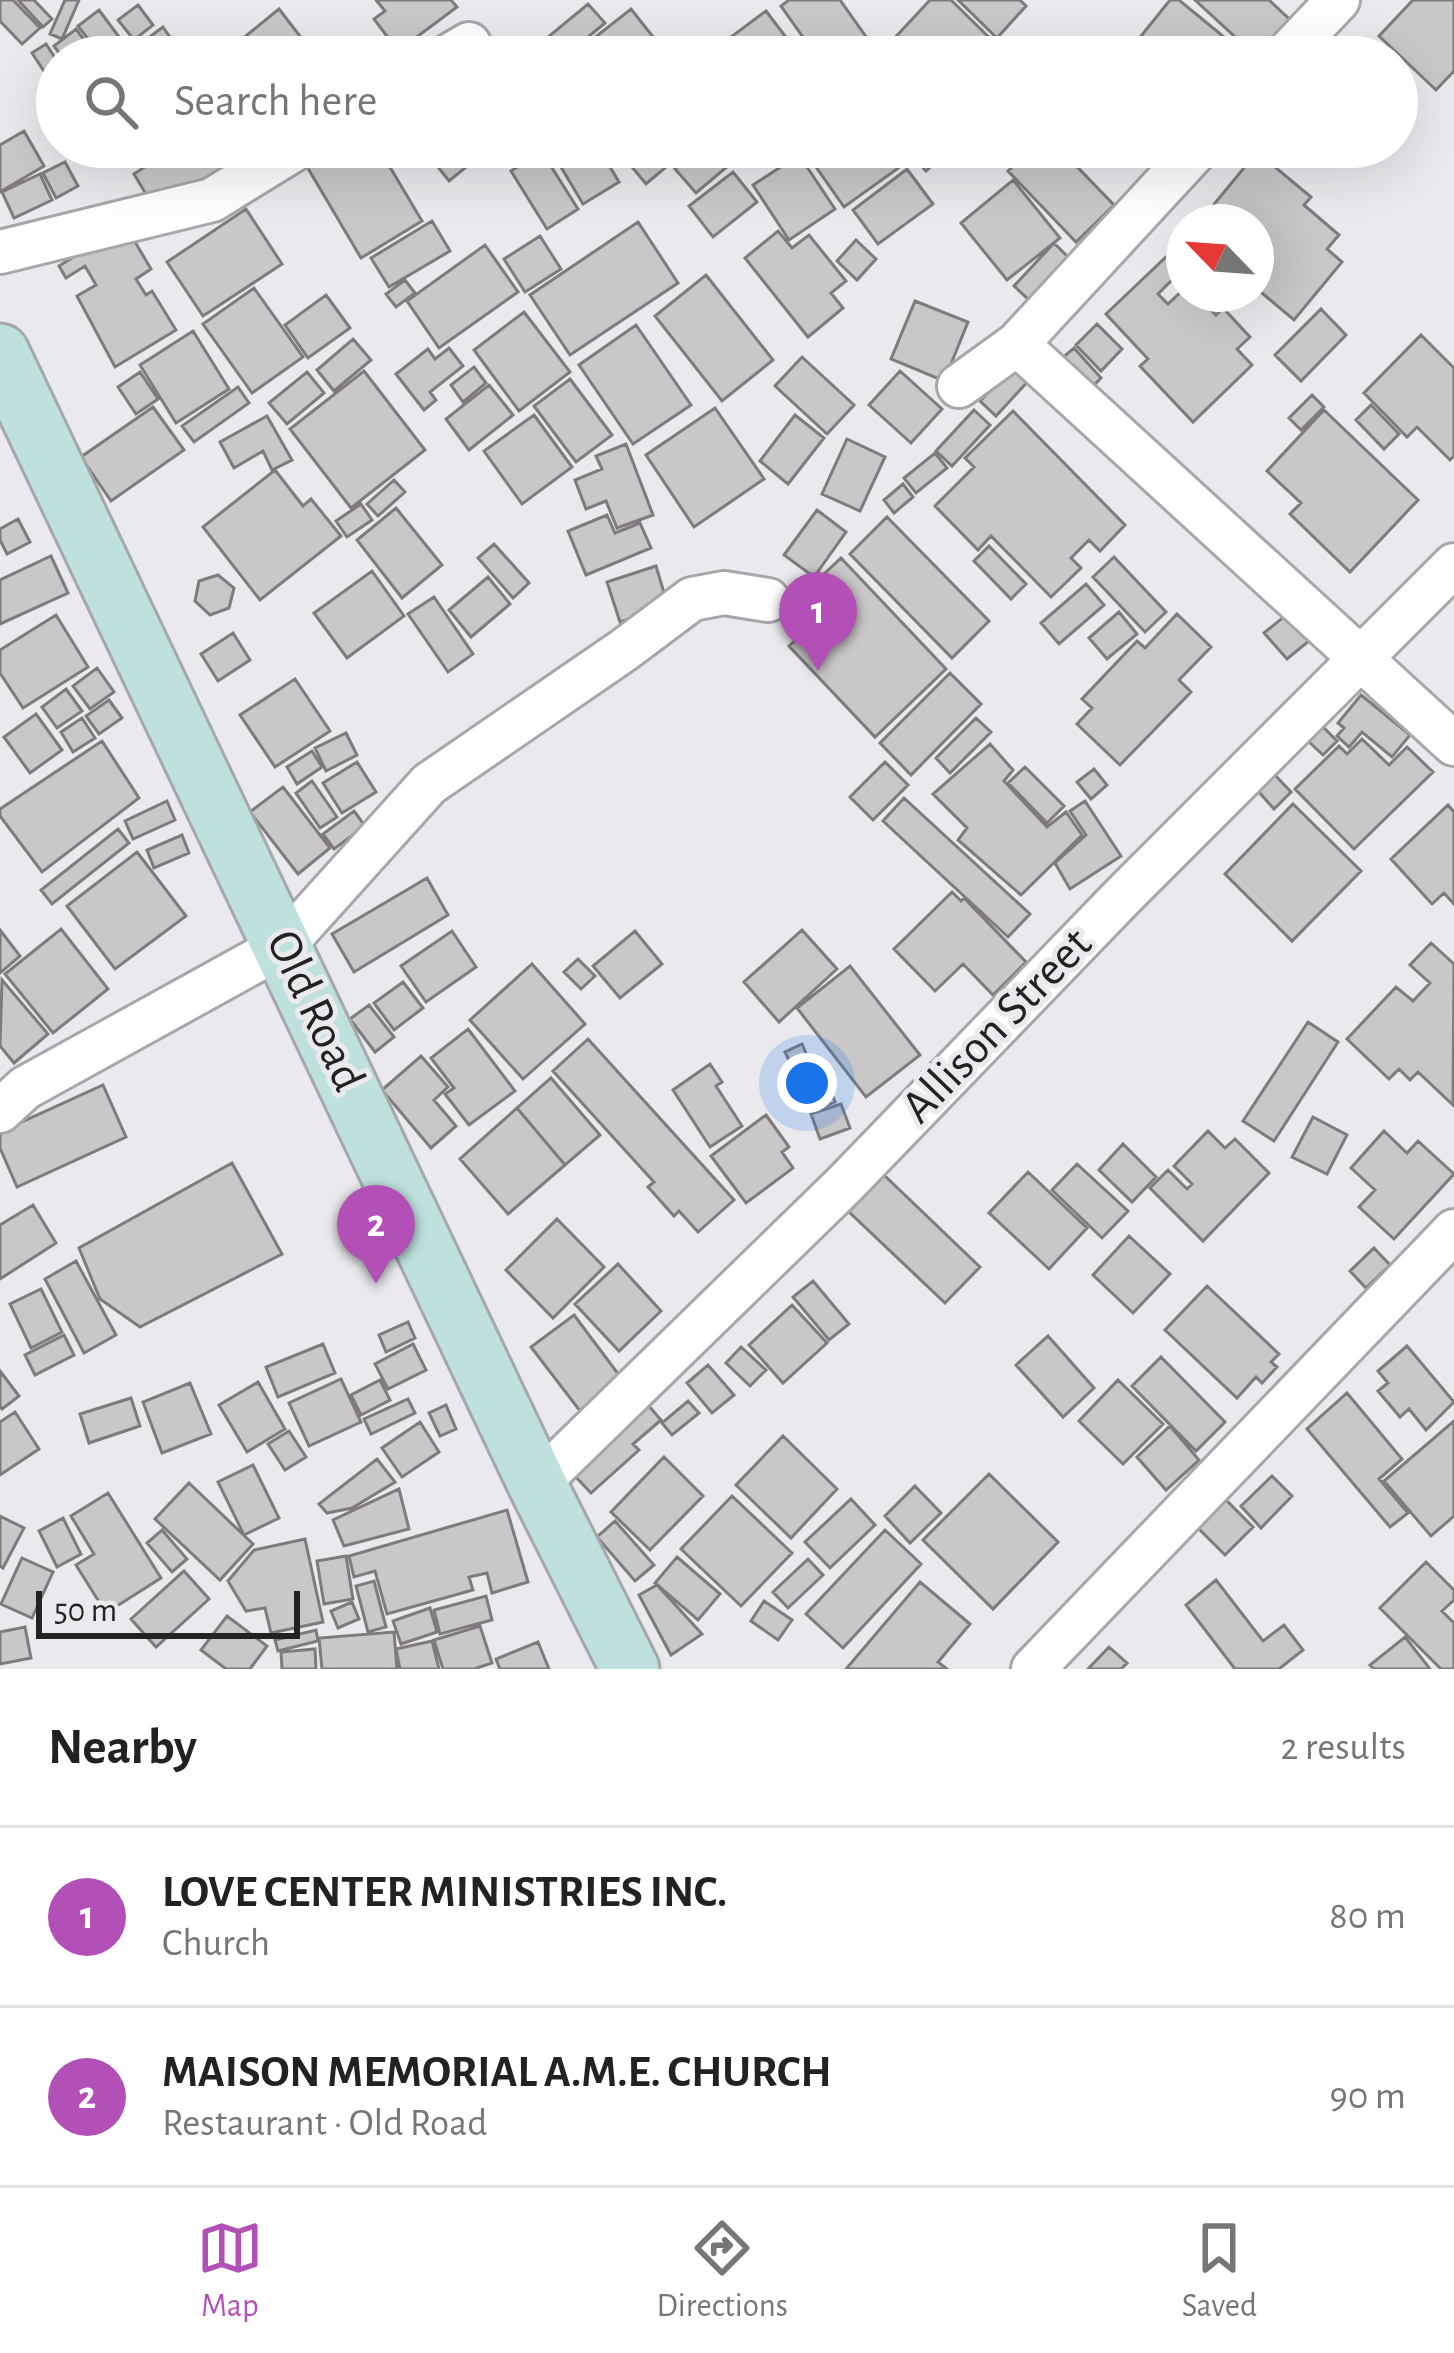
<!DOCTYPE html>
<meta charset="utf-8">
<style>
:root{--surface:#fff;--page:#f2f2f2;--text:#222;--muted:#767676;--line:#e0e0e0;--accent:#b250b7}
body{margin:0;font-family:"Alegreya Sans",sans-serif;background:var(--page);color:var(--text)}
.compass{position:absolute;left:1166px;top:204px;width:108px;height:108px;border-radius:50%;background:var(--surface);box-shadow:0 12px 48px #0002;rotate:295deg}
.scale{position:absolute;left:36px;bottom:30px;width:264px;box-sizing:border-box;padding-left:12px;border:6px solid #222223;border-top:0;font-size:33px;line-height:42px;white-space:nowrap;color:#222223;-webkit-text-stroke:9px #eaeaee;paint-order:stroke}
.you{position:absolute;left:807px;top:1083px;width:42px;height:42px;margin:-30px;border:9px solid #fff;border-radius:50%;background:#1a73e8;box-shadow:0 0 0 18px #1a73e833}
.badge{display:grid;place-items:center;width:78px;height:78px;border-radius:50%;background:var(--accent);color:#fff;font-size:39px;font-weight:700}
.pin{position:absolute;translate:-50% -99px;filter:drop-shadow(0 3px 6px #0008)}
.pin::after{content:'';position:absolute;top:63px;width:42px;height:36px;background:inherit;clip-path:polygon(0 0,100% 0,50% 100%)}
.list{margin:0;padding:0;list-style:none}
h2{display:flex;justify-content:space-between;align-items:center;height:156px;margin:0;padding:0 48px;font-size:51px}
h2 small{font-size:39px;font-weight:400;color:var(--muted)}
.list li{display:grid;grid-template-columns:78px 1fr auto;gap:36px;align-items:center;box-sizing:border-box;height:180px;padding:0 48px;border-top:3px solid var(--line)}
.list b{display:block;font-size:45px;white-space:nowrap}
.list p{margin:0;font-size:39px;white-space:nowrap;color:var(--muted)}
.list em{font-size:39px;font-style:normal;color:var(--muted)}
.icon{flex:none;width:66px;height:66px;fill:none;stroke:currentColor;stroke-width:2;stroke-linecap:round;stroke-linejoin:round}
.map{position:relative;flex:none;width:1454px;height:1669px;overflow:hidden}
.search{position:absolute;background:var(--surface);box-shadow:0 12px 48px #0002;left:36px;right:36px;top:36px;height:132px;display:flex;align-items:center;gap:30px;box-sizing:border-box;padding:0 42px;border-radius:66px;color:var(--muted);font-size:45px}
.sheet{height:516px;background:var(--surface)}
nav{display:flex;justify-content:space-around;align-items:center;box-sizing:border-box;height:168px;border-top:3px solid var(--line);background:var(--surface);font-size:33px;color:var(--muted)}
nav a{display:grid;justify-items:center;gap:6px}
nav .on{color:var(--accent)}
.map>svg:first-child{display:block}
.building{fill:#cac7c8;stroke:#7f7b7d;stroke-width:3}
.lines{fill:none;stroke-linecap:round;stroke-linejoin:round}
.street-casing{stroke:#a7a7ab;stroke-width:48}
.secondary-casing{stroke:#a7a7ab;stroke-width:63}
.street{stroke:#fff;stroke-width:42}
.secondary{stroke:#bee1dd;stroke-width:57}
.labels{text-anchor:middle;dominant-baseline:central;stroke-width:10;stroke-linejoin:round;paint-order:stroke}
.street-label{font-size:48px;fill:#222223;stroke:#eaeaee}
</style>
<div class="map">
<svg width="1454" height="1669" viewBox="0 0 1454 1669">
<rect width="100%" height="100%" fill="#eaeaee"/>
<path class="building" d="M0,0H13L40,28L22,44L0,21Z
M18,0H34L52,19L43,27Z
M65,0H79L62,39L50,34Z
M376,0H451L457,7L398,51L374,19L385,11Z
M789,0H840L869,41L846,57H817L781,6Z
M930,0H951L1009,57H877Z
M958,0H1020L1026,6L997,38Z
M1170,0H1179L1246,55L1156,57L1137,41Z
M1195,0H1269L1301,30L1276,57H1257Z
M1413,0H1454V71L1436,90L1379,36Z
M588,4L605,23L564,57H524Z
M138,5L153,25L134,40L118,20Z
M279,9L303,40L282,57H220Z
M631,9L669,57H570Z
M99,10L134,57H102L78,26Z
M766,11L801,57H721L715,49Z
M163,27L174,43L155,57H143L136,47Z
M76,29L97,57H62L54,46Z
M46,44L57,61V91L32,53Z
M24,131L44,166L0,192V145Z
M175,147H247L254,159L153,206L134,174Z
M335,147H378L422,221L361,258L306,165Z
M422,147H491L449,181Z
M583,147H598L619,182L583,204L558,162Z
M621,147H679L684,152L646,184L618,150Z
M701,147H723L735,160L696,193L675,169Z
M837,147H892L904,164L844,207L814,164Z
M905,147H952L926,171Z
M1033,147H1058L1114,205L1076,242L1008,171Z
M542,152L578,209L547,229L511,171Z
M1257,152L1311,197L1304,205L1339,235L1327,249L1342,262L1294,320L1256,288V222L1201,220Z
M799,155L835,209L789,240L753,185Z
M65,162L78,186L56,198L43,173Z
M907,169L933,204L878,244L853,210Z
M733,172L757,202L713,237L689,206Z
M40,174L52,200L14,218L2,192Z
M1013,180L1060,238L1007,280L961,223Z
M246,209L282,264L203,316L167,262Z
M432,221L450,251L389,287L371,258Z
M638,222L678,283L570,355L530,295Z
M125,225L151,269L136,279L146,295L152,291L176,330L115,367L77,296L96,285L85,266L66,278L59,266Z
M778,231L792,248L809,235L846,281L831,293L843,308L808,337L745,258Z
M540,236L561,269L525,292L504,259Z
M856,240L876,259L857,280L837,261Z
M1054,243L1071,260L1031,302L1014,286Z
M485,245L518,292L439,348L407,301Z
M1167,256L1181,271L1158,294L1168,304L1184,289V294H1196L1216,315L1223,308L1250,337L1237,349L1252,365L1193,422L1140,366L1148,359L1106,314Z
M706,275L773,360L722,401L655,316Z
M405,280L415,293L396,307L386,294Z
M254,288L303,357L252,393L203,324Z
M326,295L350,328L308,358L285,325Z
M915,301L968,322L944,381L891,359Z
M1321,309L1346,335L1301,381L1275,355Z
M524,312L570,372L519,411L474,350Z
M1097,324L1122,349L1101,371L1076,345Z
M636,325L691,405L633,444L579,365Z
M193,331L229,389L176,423L140,365Z
M1421,335L1454,368V456L1450,460L1417,427L1407,437L1364,393Z
M353,339L371,360L334,391L317,370Z
M449,348L463,366L430,392L436,400L424,410L396,374L428,349L435,359Z
M1074,348L1101,378L1088,391L1060,360Z
M802,357L854,405L827,434L775,386Z
M1016,364L1031,378L996,416L980,401Z
M474,367L486,383L463,402L451,385Z
M364,371L425,450L351,508L290,429Z
M900,371L942,409L911,443L869,405Z
M140,372L158,399L136,414L118,387Z
M307,372L324,393L287,424L269,403Z
M570,379L612,435L576,462L534,406Z
M489,385L513,415L469,450L446,419Z
M238,387L249,403L194,442L182,426Z
M1312,395L1324,407L1301,430L1289,418Z
M1371,405L1399,434L1384,449L1356,420Z
M153,407L184,450L111,501L81,457Z
M715,408L764,479L694,527L646,455Z
M974,410L990,425L952,466L936,451Z
M1324,410L1418,500L1350,572L1290,514L1301,503L1267,471Z
M1013,411L1125,525L1100,551L1089,540L1071,558L1081,568L1051,597L991,536L978,550L935,506L974,467L965,458Z
M534,415L572,467L522,504L484,451Z
M795,415L824,438L788,484L760,461Z
M267,416L292,460L272,470L263,451L234,468L220,442Z
M847,439L885,457L860,511L822,494Z
M626,444L653,515L617,528L606,501L586,509L575,480L602,469L596,456Z
M935,453L947,468L916,493L904,478Z
M275,470L303,506L311,499L341,536L260,600L203,527Z
M394,480L405,492L378,516L367,504Z
M903,484L913,497L894,513L884,500Z
M361,504L372,520L347,537L336,521Z
M396,508L442,565L402,598L357,540Z
M817,510L846,532L814,577L784,555Z
M607,515L615,533L640,523L651,548L586,575L568,531Z
M887,517L989,621L952,658L850,554Z
M18,519L30,542L7,554L0,540V529Z
M494,544L529,583L513,598L478,558Z
M989,546L1026,584L1011,599L974,561Z
M51,556L68,593L0,624V580Z
M1114,557L1166,612L1145,632L1093,577Z
M841,558L946,669L875,737L789,646L798,638L778,617Z
M656,566L668,606L620,622L607,582Z
M372,571L404,616L347,658L314,613Z
M218,575L234,588L229,608L210,615L195,601L199,581Z
M488,577L510,604L471,637L449,610Z
M1086,584L1104,605L1059,644L1041,623Z
M434,597L473,654L448,672L408,614Z
M1292,610L1315,636L1287,659L1264,633Z
M1119,612L1137,634L1107,659L1089,638Z
M1177,614L1211,647L1179,680L1191,692L1120,765L1077,724L1092,708L1082,699L1137,641L1145,648Z
M56,615L88,667L23,708L0,673V650Z
M233,633L250,660L218,681L201,654Z
M97,668L114,692L90,709L73,686Z
M950,673L981,704L911,775L880,743Z
M295,679L330,731L275,767L240,715Z
M66,689L82,711L57,728L42,707Z
M1361,695L1410,735L1392,757L1362,732L1349,747L1337,736L1344,728L1338,723Z
M109,700L122,718L99,734L86,716Z
M36,714L62,750L30,773L4,737Z
M82,718L95,738L73,752L61,732Z
M976,718L991,732L950,773L936,758Z
M1322,726L1337,741L1323,755L1308,741Z
M346,733L357,755L326,771L315,748Z
M1362,739L1389,765L1407,747L1433,772L1354,849L1295,789L1339,746L1347,754Z
M102,741L139,798L42,872L0,816V809Z
M990,744L1013,770L1004,781L1047,827L1066,812L1082,835L1021,895L958,840L967,828L933,794Z
M312,751L322,767L297,784L287,767Z
M357,762L376,792L342,813L323,783Z
M885,762L908,785L873,820L850,797Z
M1025,767L1064,806L1047,823L1008,783Z
M1094,769L1107,785L1091,799L1077,782Z
M1275,775L1291,792L1274,809L1258,791Z
M312,781L337,817L320,828L296,793Z
M283,787L330,848L298,874L250,812Z
M904,798L1030,914L1008,937L883,821Z
M167,801L175,820L133,839L125,821Z
M1085,801L1121,856L1070,889L1055,863L1086,835L1070,811Z
M1293,804L1361,871L1292,941L1225,874Z
M1448,805L1454,812V904L1444,893L1432,904L1391,859Z
M354,811L365,826L334,849L323,834Z
M118,829L129,843L52,904L41,890Z
M182,835L189,853L154,868L147,850Z
M137,852L186,916L115,969L67,906Z
M427,878L448,915L354,972L332,934Z
M952,892L961,901L964,898L1026,962L993,995L963,964L935,991L894,949Z
M61,929L108,989L53,1033L5,974Z
M0,930L20,956L0,973Z
M802,930L837,969L779,1022L744,982Z
M452,931L476,967L426,1002L401,966Z
M635,931L662,964L620,998L593,966Z
M1431,943L1454,964L1453,1105L1418,1072L1410,1080L1399,1069L1389,1079L1347,1039L1396,987L1413,1001L1430,983L1410,965Z
M578,959L595,976L581,989L564,972Z
M532,964L585,1024L523,1079L470,1020Z
M850,966L920,1055L866,1097L797,1008Z
M2,980L48,1034L14,1063L0,1046Z
M403,982L423,1008L394,1030L374,1003Z
M369,1005L394,1037L375,1052L350,1019Z
M1308,1022L1338,1042L1274,1141L1243,1121Z
M468,1029L515,1091L469,1125L445,1094L454,1088L431,1058Z
M588,1039L734,1200L698,1232L679,1211L674,1216L648,1187L654,1182L553,1071Z
M802,1044L813,1070L797,1077L785,1052Z
M421,1056L448,1087L434,1100L456,1126L431,1148L382,1090Z
M710,1064L722,1082L716,1086L742,1126L710,1147L673,1090Z
M824,1072L835,1102L815,1110L803,1080Z
M551,1078L600,1135L565,1165L517,1108Z
M103,1085L126,1137L17,1187L0,1148V1132Z
M841,1104L850,1128L820,1139L811,1114Z
M517,1108L565,1165L508,1214L460,1159Z
M766,1115L789,1147L782,1152L793,1168L746,1203L711,1156Z
M1313,1117L1347,1135L1327,1174L1292,1157Z
M1208,1131L1225,1148L1235,1139L1269,1173L1203,1241L1150,1188L1168,1170L1187,1189L1192,1184L1174,1166Z
M1384,1131L1407,1153L1418,1141L1454,1174L1394,1239L1359,1207L1375,1190L1351,1168Z
M1123,1144L1156,1177L1132,1202L1099,1170Z
M232,1163L282,1254L140,1327L100,1299L79,1248Z
M1077,1164L1128,1211L1102,1238L1052,1190Z
M1028,1172L1087,1228L1049,1269L989,1213Z
M884,1175L980,1267L945,1303L849,1212Z
M33,1205L56,1243L0,1279V1225Z
M557,1219L604,1267L553,1318L506,1270Z
M1129,1236L1170,1274L1133,1313L1093,1275Z
M1374,1248L1390,1265L1366,1288L1350,1271Z
M76,1261L116,1335L84,1353L45,1279Z
M618,1264L661,1311L619,1351L575,1304Z
M813,1281L849,1324L829,1340L793,1297Z
M1207,1286L1279,1354L1271,1362L1277,1367L1262,1383L1256,1377L1237,1398L1165,1330Z
M41,1289L62,1332L31,1348L10,1304Z
M792,1305L827,1343L783,1383L749,1345Z
M574,1315L622,1379L580,1411L531,1347Z
M408,1322L415,1338L386,1352L379,1335Z
M64,1335L74,1355L35,1375L25,1355Z
M1048,1336L1094,1388L1063,1417L1016,1365Z
M323,1344L335,1373L278,1397L266,1367Z
M413,1344L426,1370L388,1389L375,1364Z
M1407,1346L1454,1402L1426,1430L1409,1409L1400,1417L1378,1391L1388,1383L1378,1371Z
M741,1347L766,1370L750,1386L726,1363Z
M1161,1357L1225,1422L1196,1451L1132,1386Z
M708,1365L734,1395L712,1413L687,1383Z
M0,1371L19,1396L2,1409L0,1406Z
M341,1379L361,1422L309,1446L289,1403Z
M380,1380L390,1400L361,1415L351,1395Z
M1118,1380L1163,1424L1123,1464L1079,1421Z
M258,1382L285,1429L247,1452L219,1405Z
M190,1383L211,1434L162,1453L143,1402Z
M1347,1393L1402,1459L1379,1479L1408,1513L1390,1527L1307,1429Z
M131,1398L140,1426L89,1443L80,1414Z
M408,1399L415,1413L371,1434L364,1419Z
M688,1401L699,1413L672,1435L662,1423Z
M446,1405L456,1429L440,1436L429,1413Z
M648,1405L661,1420L633,1444L639,1450L591,1493L572,1473Z
M15,1412L39,1449L0,1475V1422Z
M1454,1421V1516L1431,1536L1384,1481Z
M420,1422L439,1452L402,1477L382,1448Z
M1170,1426L1199,1460L1166,1490L1137,1457Z
M289,1431L306,1457L285,1470L268,1444Z
M783,1436L837,1489L791,1538L736,1485Z
M664,1457L703,1496L650,1550L611,1512Z
M377,1459L395,1482L352,1508L327,1513L319,1504Z
M253,1465L279,1518L244,1535L218,1482Z
M989,1474L1058,1542L993,1609L923,1540Z
M1272,1476L1292,1496L1261,1528L1241,1506Z
M189,1483L253,1544L220,1580L155,1519Z
M915,1486L941,1513L910,1543L885,1516Z
M399,1489L409,1529L344,1546L333,1520Z
M108,1493L161,1578L106,1613L76,1565L94,1554L71,1516Z
M732,1496L792,1553L741,1606L681,1549Z
M851,1499L875,1525L830,1568L805,1542Z
M1225,1499L1253,1527L1225,1555L1197,1527Z
M507,1510L528,1582L492,1593L487,1573L469,1577L473,1590L387,1614L375,1571L354,1577L349,1556Z
M0,1516L24,1528L3,1568L0,1566Z
M63,1518L81,1554L57,1567L39,1531Z
M615,1521L654,1565L635,1581L597,1537Z
M162,1530L187,1559L172,1572L147,1543Z
M885,1530L921,1564L843,1648L806,1614Z
M305,1539L323,1622L271,1633L265,1608L246,1611L228,1581L254,1550Z
M346,1556L353,1599L324,1604L317,1561Z
M677,1557L720,1594L698,1620L655,1583Z
M22,1558L53,1572L32,1618L1,1604Z
M808,1559L823,1575L788,1608L773,1592Z
M1426,1562L1454,1590V1600L1442,1611L1454,1623V1669H1441L1380,1608Z
M184,1571L209,1599L156,1647L131,1619Z
M1216,1580L1263,1641L1284,1625L1303,1650L1279,1669H1235L1186,1605Z
M374,1581L386,1627L368,1632L356,1586Z
M920,1582L970,1624L938,1662L947,1669H846Z
M657,1585L702,1634L671,1655L639,1595Z
M486,1596L492,1620L440,1634L434,1610Z
M764,1601L792,1620L778,1640L751,1621Z
M352,1602L359,1619L338,1628L331,1611Z
M430,1608L437,1632L401,1644L393,1621Z
M227,1616L267,1646L250,1669H226L201,1650Z
M480,1626L492,1663L474,1669H443L434,1640Z
M25,1627L31,1658L0,1664V1632Z
M316,1630L318,1641L278,1651L275,1640Z
M394,1632L397,1669H322L319,1638Z
M1405,1637L1430,1669H1374L1370,1665Z
M432,1641L439,1669H400L396,1649Z
M538,1642L549,1669H500L496,1659Z
M1109,1647L1127,1663L1121,1669H1088Z
M315,1649L316,1669H282L281,1652Z"/>
<g class="lines">
<g class="street-casing">
<path id="street" d="M447,57L469,44
M1284,57L1338,0
M0,252L212,200L298,147
M1017,344L1454,744
M959,386L1017,344L1199,147
M0,1111L25,1088L284,945L429,784L624,650L692,599L724,593L768,600
M537,1484L845,1184L1123,896L1454,565
M1033,1669L1454,1231"/>
</g>
<g class="secondary-casing">
<path id="secondary" d="M0,353L537,1484L630,1669"/>
</g>
<use href="#street" class="street"/>
<use href="#secondary" class="secondary"/>
</g>
<g class="labels">
<g class="street-label">
<text transform="translate(315 1011) rotate(65)">Old Road</text>
<text transform="translate(997 1026) rotate(-46)">Allison Street</text>
</g>
</g>
</svg>
<svg class="compass" viewBox="-18 -18 36 36"><path d="M0-13l5 13h-10z" fill="#e53935"/><path d="M0 13l5-13h-10z" fill="#767676"/></svg>
<div class="scale">50 m</div>
<div class="you"></div>
<div class="pin badge" style="left:818px;top:671px">1</div>
<div class="pin badge" style="left:376px;top:1284px">2</div>
<div class="search"><svg class="icon" aria-label="search" viewBox="0 0 24 24"><circle cx="10" cy="10" r="6"/><path d="M15 15l6 6"/></svg>Search here</div>
</div>
<section class="sheet">
<h2>Nearby<small>2 results</small></h2>
<ul class="list">
<li><span class="badge">1</span><div><b>LOVE CENTER MINISTRIES INC.</b><p>Church</p></div><em>80 m</em></li>
<li><span class="badge">2</span><div><b>MAISON MEMORIAL A.M.E. CHURCH</b><p>Restaurant · Old Road</p></div><em>90 m</em></li>
</ul>
</section>
<nav>
<a class="on"><svg class="icon" aria-label="map" viewBox="0 0 24 24"><path d="M3 6l6-2 6 2 6-2v14l-6 2-6-2-6 2zM9 4v14M15 6v14"/></svg>Map</a>
<a><svg class="icon" aria-label="directions" viewBox="0 0 24 24"><path d="M12 3l9 9-9 9-9-9zM9 14v-3h6M13 9l2 2-2 2"/></svg>Directions</a>
<a><svg class="icon" aria-label="saved" viewBox="0 0 24 24"><path d="M7 4h10v16l-5-4-5 4z"/></svg>Saved</a>
</nav>
